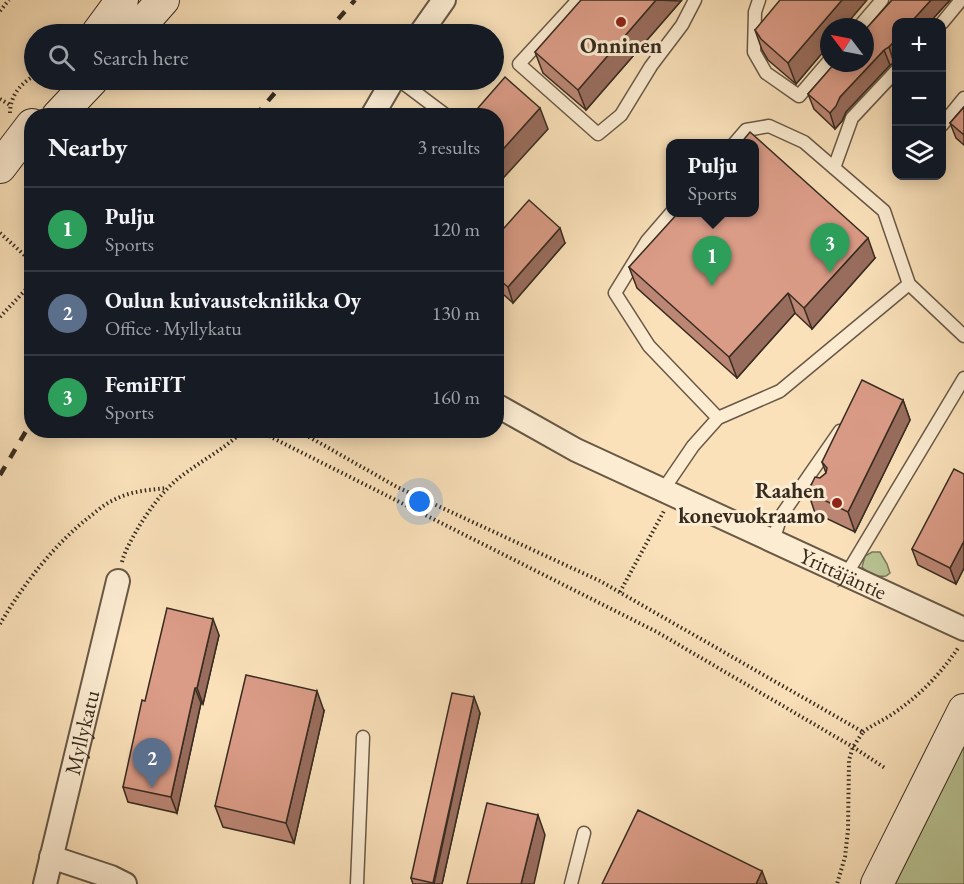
<!DOCTYPE html>
<meta charset="utf-8">
<style>
:root{--surface:#171b24;--page:#20242c;--text:#f1f3f6;--muted:#9ea1a6;--line:#363941;--accent:#1a73e8}
body{margin:0;font-family:"EB Garamond",serif;background:var(--page);color:var(--text)}
.controls{position:absolute;right:18px;top:18px;display:grid;overflow:hidden;border-radius:12px;box-shadow:0 3px 15px #0003}
.controls button{width:54px;height:54px;display:grid;place-items:center;padding:0;border:0;border-bottom:2px solid var(--line);background:var(--surface);color:var(--text);font:30px sans-serif}
.compass{position:absolute;left:820px;top:18px;width:54px;height:54px;border-radius:50%;background:var(--surface);box-shadow:0 3px 15px #0003;rotate:302deg}
.you{position:absolute;left:420px;top:502px;width:21px;height:21px;margin:-15px;border:4px solid #fff;border-radius:50%;background:#1a73e8;box-shadow:0 0 0 9px #1a73e833}
.badge{display:grid;place-items:center;width:39px;height:39px;border-radius:50%;background:var(--accent);color:#fff;font-size:20px;font-weight:700}
.pin{position:absolute;translate:-50% -50px;filter:drop-shadow(0 2px 3px #0008)}
.pin::after{content:'';position:absolute;top:32px;width:21px;height:18px;background:inherit;clip-path:polygon(0 0,100% 0,50% 100%)}
.popup{position:absolute;left:666px;top:139px;width:93px;height:78px;box-sizing:border-box;display:grid;place-content:center;border-radius:12px;background:var(--surface);filter:drop-shadow(0 2px 4px #0005);font-size:20px;white-space:nowrap;color:var(--muted)}
.popup b{font-size:22px;color:var(--text)}
.popup::after{content:'';position:absolute;left:50%;top:100%;margin-left:-12px;border:12px solid transparent;border-top-color:var(--surface)}
.list{margin:0;padding:0;list-style:none}
h2{display:flex;justify-content:space-between;align-items:center;height:78px;margin:0;padding:0 24px;font-size:26px}
h2 small{font-size:20px;font-weight:400;color:var(--muted)}
.list li{display:grid;grid-template-columns:39px 1fr auto;gap:18px;align-items:center;box-sizing:border-box;height:84px;padding:0 24px;border-top:2px solid var(--line)}
.list b{display:block;font-size:22px;white-space:nowrap}
.list p{margin:0;font-size:20px;white-space:nowrap;color:var(--muted)}
.list em{font-size:20px;font-style:normal;color:var(--muted)}
.icon{flex:none;width:33px;height:33px;fill:none;stroke:currentColor;stroke-width:2;stroke-linecap:round;stroke-linejoin:round}
.map{position:relative;flex:none;width:964px;height:884px;overflow:hidden}
.search{position:absolute;background:var(--surface);box-shadow:0 3px 15px #0003;left:24px;top:24px;width:480px;height:66px;display:flex;align-items:center;gap:15px;box-sizing:border-box;padding:0 21px;border-radius:33px;color:var(--muted);font-size:22px}
.panel{position:absolute;background:var(--surface);box-shadow:0 3px 15px #0003;left:24px;top:108px;width:480px;height:330px;border-radius:24px}
.map>svg:first-child{display:block}
.green{fill:#b9c494;stroke:#78785a;stroke-width:1.5}
.lines{fill:none;stroke-linecap:round;stroke-linejoin:round}
.lane-casing{stroke:#685846;stroke-width:15}
.street-casing{stroke:#685846;stroke-width:26}
.secondary-casing{stroke:#372b20;stroke-width:34}
.path{stroke:#372b20;stroke-width:4;stroke-dasharray:1.5 3;stroke-linecap:butt}
.lane{stroke:#fcecd2;stroke-width:12}
.street{stroke:#fcecd2;stroke-width:22}
.secondary{stroke:#fcecd2;stroke-width:32}
.rail{stroke:#372b20;stroke-width:4.5;stroke-dasharray:10 10;stroke-linecap:butt}
.wall{fill:#bc8674;stroke:#372b20;stroke-width:1.5}
.shaded-wall{fill:#996d5e;stroke:#372b20;stroke-width:1.5}
.building{fill:#db9c87;stroke:#372b20;stroke-width:1.5}
.poi-dot{fill:#8f2418;stroke:#fcecd2;stroke-width:2}
.labels{text-anchor:middle;dominant-baseline:central;stroke-width:6;stroke-linejoin:round;paint-order:stroke}
.poi-label{font-size:22px;font-weight:bold;fill:#372b20;stroke:#fcecd2}
.street-label{font-size:22px;fill:#372b20;stroke:#fcecd2}
</style>
<div class="map">
<svg width="964" height="884" viewBox="0 0 964 884">
<rect width="100%" height="100%" fill="#fae1ba"/>
<filter id="stains"><feTurbulence type="fractalNoise" baseFrequency=".00333" numOctaves="4"/><feColorMatrix values="0 0 0 0 .2 0 0 0 0 .09 0 0 0 0 .02 0 0 0 .5 -.17"/></filter>
<radialGradient id="worn" r=".72"><stop offset=".6" stop-color="#630" stop-opacity="0"/><stop offset="1" stop-color="#630" stop-opacity=".3"/></radialGradient>
<path class="green" d="M872,552H880L887,564L890,573L886,576C875,577 869,575 862,567L865,556Z
M964,745V884H895Z"/>
<g class="lines">
<g class="lane-casing">
<path id="lane" d="M578,0L519,64L598,134L621,115L651,66L682,25L695,0
M759,0L755,12L754,52L766,73L799,96L829,61
M942,23L961,0
M859,27L882,0
M399,80L447,116
M942,125L964,98
M734,144L746,130L769,126L804,142L884,211L909,284
M834,168L852,118L896,71
M718,418L780,391L909,284L964,336
M663,490L693,446L718,418L649,346L615,293L647,241L672,212
M773,541L781,516L840,431
M846,575L964,378
M357,884L363,737
M571,884L584,833"/>
</g>
<g class="street-casing">
<g id="street">
<path d="M420,34L444,0"/>
<path d="M372,116L393,80"/>
<path id="s1" d="M496,405L576,450L964,629"/>
<path d="M51,857L111,877L125,884"/>
<path id="s2" d="M45,884L118,581"/>
</g>
</g>
<g class="secondary-casing">
<path id="secondary" d="M97,34L122,0
M133,34L163,0
M58,116L92,80
M0,167L32,125
M877,884L964,710"/>
</g>
<path class="path" d="M0,11L9,0
M0,99L10,105
M10,113C10,96 21,83 34,76
M0,233L32,262
M0,317L32,283
M257,430L657,632L853,747L885,768
M297,430L397,487L600,581L863,732L853,747L849,760L848,830L845,857L837,884
M122,562C125,550 132,539 138,528C151,507 166,486 187,472C206,458 227,447 244,430
M620,592L664,511
M0,624C23,585 52,547 88,518C96,512 104,504 114,500C130,491 149,490 167,488
M863,732C872,725 882,721 891,715C918,697 940,675 958,648"/>
<use href="#lane" class="lane"/>
<use href="#street" class="street"/>
<use href="#secondary" class="secondary"/>
<path class="rail" d="M325,34L355,0
M255,116L286,80
M0,475L32,421"/>
</g>
<path class="wall" d="M892,0H950L930,22H897V61L890,65L846,112L842,121L835,129L814,109L808,94Z
M681,1L586,110L543,73L535,52Z
M829,27V45L796,84L768,60L762,50L755,30Z
M964,107V145L956,138L950,123Z
M496,237L565,243L513,303L496,288Z
M875,258L812,329L795,313L737,378L637,288L629,267Z
M903,400L910,420L855,532L815,513L808,492L820,478L826,473L822,462Z
M964,474V568L956,584L918,565L912,549Z
M219,635L203,704L201,703L177,813L128,802L123,787Z
M324,711L294,843L223,827L215,806Z
M480,713L442,884H413L411,878Z"/>
<path class="shaded-wall" d="M656,0L681,1L586,110L578,90Z
M842,0H867L844,27H829V45L796,84L788,63Z
M931,0H950L930,22H911Z
M897,38V61L894,63L889,47Z
M884,50L890,65L846,112L842,121L835,129L830,113L840,97Z
M540,108L548,129L496,186V157Z
M560,228L565,243L513,303L508,287Z
M868,238L875,258L812,329L804,308Z
M788,293L795,313L737,378L729,357Z
M903,400L910,420L855,532L848,512Z
M964,541V568L956,584L950,568Z
M213,619L219,635L203,704L197,688Z
M195,688L201,703L177,813L171,797Z
M317,691L324,711L294,843L286,823Z
M474,697L480,713L442,884H434Z
M538,815L545,835L534,884H521Z
M762,871L767,884H756Z"/>
<path class="building" d="M581,0H656L578,90L535,52Z
M780,0H842L788,63L761,39L755,30Z
M892,0H931L911,22H897V38L889,47L884,50L840,97L836,106L830,113L808,94L835,63H865V30Z
M505,77L540,108L496,157V116H471Z
M964,107V135L950,123Z
M750,132L868,238L804,308L788,293L729,357L629,267L678,213H754V144H740Z
M529,200L560,228L508,287L496,277V237Z
M862,380L903,400L848,512L808,492L815,477L820,478L826,473L827,468L822,462Z
M954,469L964,474V541L950,568L912,549Z
M167,608L213,619L197,688H195L171,797L123,787L142,700L145,701Z
M246,675L317,691L286,823L215,806Z
M452,693L474,697L433,883L411,878Z
M487,803L538,815L521,884H467Z
M638,810L762,871L756,884H602Z"/>
<g class="poi-dot">
<circle cx="621" cy="22" r="6"/>
<circle cx="837" cy="503" r="6"/>
</g>
<g class="labels">
<g class="poi-label">
<text x="621" y="45">Onninen</text>
<text x="825" y="490" text-anchor="end">Raahen<tspan x="825" dy="25">konevuokraamo</tspan></text>
</g>
<g class="street-label">
<text stroke="none"><textPath href="#s1" startOffset="386">Yrittäjäntie</textPath></text>
<text stroke="none"><textPath href="#s2" startOffset="156">Myllykatu</textPath></text>
</g>
</g>
<rect width="100%" height="100%" filter="url(#stains)"/>
<rect width="100%" height="100%" fill="url(#worn)"/>
</svg>
<div class="controls">
<button>+</button>
<button>−</button>
<button><svg class="icon" aria-label="layers" viewBox="0 0 24 24"><path d="M12 4l9 5-9 5-9-5zM3 14l9 5 9-5"/></svg></button>
</div>
<svg class="compass" viewBox="-18 -18 36 36"><path d="M0-13l5 13h-10z" fill="#e53935"/><path d="M0 13l5-13h-10z" fill="#9ea1a6"/></svg>
<div class="you"></div>
<div class="pin badge" style="left:712px;top:286px;background:#2e9e5b">1</div>
<div class="popup"><b>Pulju</b>Sports</div>
<div class="pin badge" style="left:152px;top:788px;background:#5c6f8a">2</div>
<div class="pin badge" style="left:830px;top:273px;background:#2e9e5b">3</div>
<div class="search"><svg class="icon" aria-label="search" viewBox="0 0 24 24"><circle cx="10" cy="10" r="6"/><path d="M15 15l6 6"/></svg>Search here</div>
<section class="panel">
<h2>Nearby<small>3 results</small></h2>
<ul class="list">
<li><span class="badge" style="background:#2e9e5b">1</span><div><b>Pulju</b><p>Sports</p></div><em>120 m</em></li>
<li><span class="badge" style="background:#5c6f8a">2</span><div><b>Oulun kuivaustekniikka Oy</b><p>Office · Myllykatu</p></div><em>130 m</em></li>
<li><span class="badge" style="background:#2e9e5b">3</span><div><b>FemiFIT</b><p>Sports</p></div><em>160 m</em></li>
</ul>
</section>
</div>
